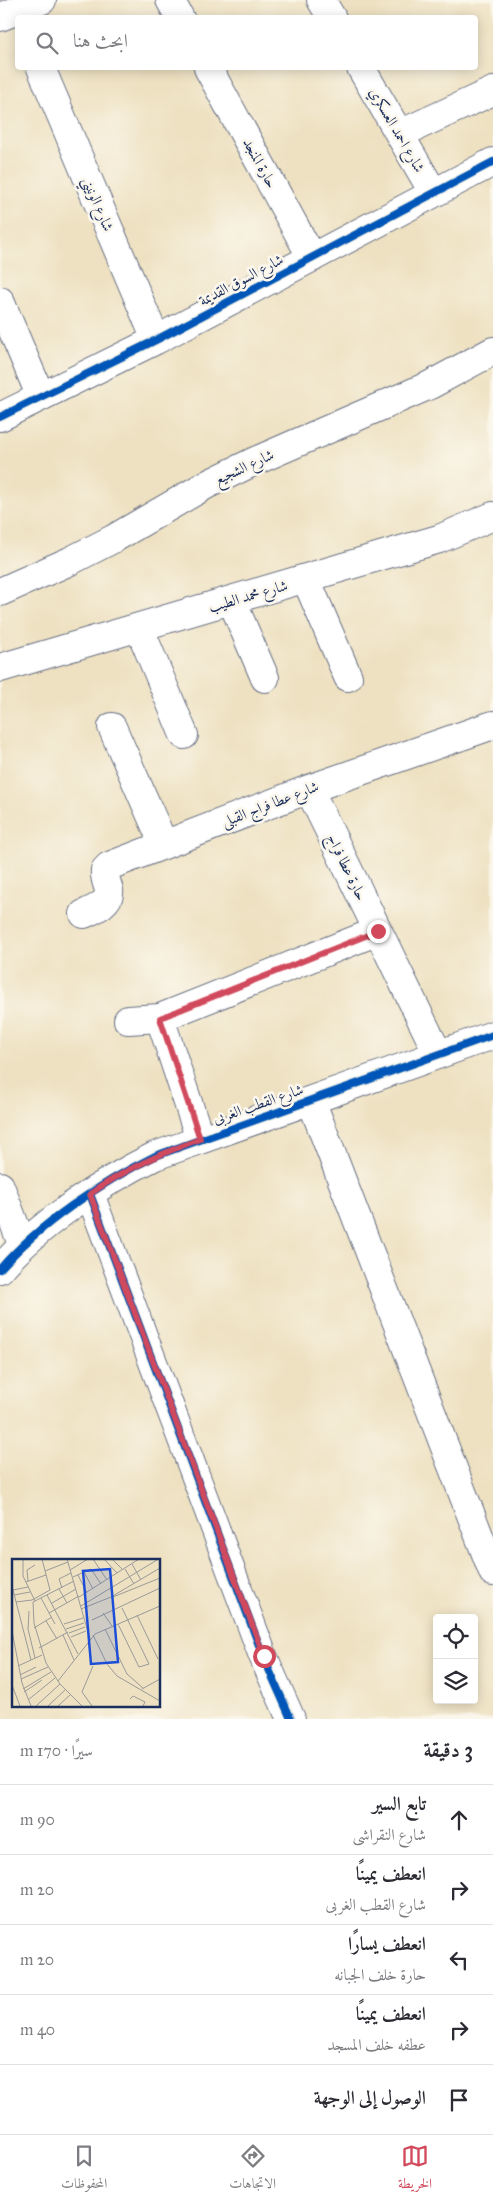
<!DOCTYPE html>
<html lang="ar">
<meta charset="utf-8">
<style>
:root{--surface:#fff;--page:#f2f2f3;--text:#2b2b33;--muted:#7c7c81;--line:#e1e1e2;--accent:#d1495b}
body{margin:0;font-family:"IM FELL Great Primer",Amiri,serif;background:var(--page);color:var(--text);direction:rtl}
.controls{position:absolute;right:15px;bottom:15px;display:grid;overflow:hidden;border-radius:5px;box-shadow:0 2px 12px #0003}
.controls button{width:45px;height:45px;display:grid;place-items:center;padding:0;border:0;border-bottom:1px solid var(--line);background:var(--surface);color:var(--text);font:25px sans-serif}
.stop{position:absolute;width:15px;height:15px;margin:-11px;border:4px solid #d1495b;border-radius:50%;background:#fff}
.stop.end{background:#d1495b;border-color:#fff;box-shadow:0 1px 5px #0008}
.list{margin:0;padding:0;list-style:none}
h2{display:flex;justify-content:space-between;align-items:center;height:65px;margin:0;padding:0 20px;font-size:21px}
h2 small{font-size:16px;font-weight:400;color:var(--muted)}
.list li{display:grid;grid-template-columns:32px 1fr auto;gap:15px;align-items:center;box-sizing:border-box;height:70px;padding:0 20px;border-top:1px solid var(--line)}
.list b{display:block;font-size:19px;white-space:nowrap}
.list p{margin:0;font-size:16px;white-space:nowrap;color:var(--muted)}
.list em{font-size:16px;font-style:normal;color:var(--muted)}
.icon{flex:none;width:28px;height:28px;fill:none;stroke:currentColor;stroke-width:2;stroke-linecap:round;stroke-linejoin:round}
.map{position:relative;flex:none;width:493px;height:1719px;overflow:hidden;direction:ltr}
.search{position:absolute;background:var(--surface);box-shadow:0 2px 12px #0003;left:15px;right:15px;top:15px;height:55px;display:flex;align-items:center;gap:12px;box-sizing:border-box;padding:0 18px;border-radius:5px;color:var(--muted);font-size:19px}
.sheet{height:415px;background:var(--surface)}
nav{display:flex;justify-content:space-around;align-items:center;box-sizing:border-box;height:70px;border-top:1px solid var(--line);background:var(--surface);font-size:14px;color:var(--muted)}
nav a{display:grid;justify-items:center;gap:2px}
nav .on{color:var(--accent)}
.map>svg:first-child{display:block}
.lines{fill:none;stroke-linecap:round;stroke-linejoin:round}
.minor-casing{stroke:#656d81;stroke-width:30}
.minor{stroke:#fff;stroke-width:28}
.cycleway-casing{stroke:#fbf7ec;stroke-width:11}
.cycleway{stroke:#0057b8;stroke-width:8}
.route{stroke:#d1495b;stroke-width:6}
.labels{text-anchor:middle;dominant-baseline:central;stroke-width:5;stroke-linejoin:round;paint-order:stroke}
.street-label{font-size:15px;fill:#1b2f5e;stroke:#fbf7ec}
.inset-road{fill:none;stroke:#9a9a99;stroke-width:1}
.view{fill:#1d4ed8;fill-opacity:0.15;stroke:#1d4ed8;stroke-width:2.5}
.inset-edge{fill:none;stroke:#1b2f5e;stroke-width:2.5}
</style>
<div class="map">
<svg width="493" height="1719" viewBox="0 0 493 1719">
<rect width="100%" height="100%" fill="#fbf7ec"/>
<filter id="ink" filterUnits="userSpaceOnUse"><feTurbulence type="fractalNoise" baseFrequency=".02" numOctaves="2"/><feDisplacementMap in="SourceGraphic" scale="10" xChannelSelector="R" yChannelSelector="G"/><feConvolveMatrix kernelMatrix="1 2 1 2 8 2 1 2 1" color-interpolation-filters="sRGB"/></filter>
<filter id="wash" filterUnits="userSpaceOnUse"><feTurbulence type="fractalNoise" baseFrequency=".0096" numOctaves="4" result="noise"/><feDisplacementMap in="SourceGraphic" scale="20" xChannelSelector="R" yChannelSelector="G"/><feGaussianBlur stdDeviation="1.12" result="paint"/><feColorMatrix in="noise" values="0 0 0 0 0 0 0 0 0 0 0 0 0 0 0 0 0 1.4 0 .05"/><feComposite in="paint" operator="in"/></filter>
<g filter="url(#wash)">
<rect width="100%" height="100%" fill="#eee1c1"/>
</g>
<g filter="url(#ink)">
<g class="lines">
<g class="minor-casing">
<path id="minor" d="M170,0L180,18
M321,0L332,18
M0,17L42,0
M41,68L156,340
M208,68L312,258
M361,68L433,192
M400,134L493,91
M0,301L41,397
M0,417L156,340L493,162
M306,579L348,677
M0,592L70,561L113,539L206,485L253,462L430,385L493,351
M232,601L265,678
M139,627L184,735
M0,668L391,553L439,539L493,516
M112,727L164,845
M309,789L438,1054
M84,914C93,910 111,903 109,890C107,883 104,878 105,870L109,866L309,789L493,725
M160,1018L200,1139
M128,1020L160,1018L378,931
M311,1100L493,1572
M0,1186L22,1244
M90,1194L263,1656L291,1719
M0,1269C39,1224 102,1182 155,1156L493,1035"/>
</g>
<use href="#minor" class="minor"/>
<g class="cycleway-casing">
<path id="cycleway" d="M0,417L156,340L493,162
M90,1194L263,1656L291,1719
M0,1269C39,1224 102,1182 155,1156L493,1035"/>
</g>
<use href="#cycleway" class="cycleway"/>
</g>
</g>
<g class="lines" filter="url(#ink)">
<path class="route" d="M264,1656L90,1194C125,1169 160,1154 200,1139L160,1018L378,931"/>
</g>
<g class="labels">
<g class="street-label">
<text transform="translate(397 130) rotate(60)">شارع احمد العسكري</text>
<text transform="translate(260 163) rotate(61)">حارة المنجد</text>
<text transform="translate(98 204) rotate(67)">شارع الونيني</text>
<text transform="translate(241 280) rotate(-28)">شارع السوق القديمة</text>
<text transform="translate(244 467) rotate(-25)">شارع الشجيع</text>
<text transform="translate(248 596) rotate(-16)">شارع محمد الطيب</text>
<text transform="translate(270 804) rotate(-21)">شارع عطا فراج القبلى</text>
<text transform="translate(347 867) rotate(64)">حارة عطا فراج</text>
<text transform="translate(258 1104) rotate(-19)">شارع القطب الغربى</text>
</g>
</g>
<g transform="translate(12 1559)">
<rect width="148" height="148" fill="#eee1c1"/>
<path class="inset-road" d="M11,0V17L23,42M30,0L38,31M55,0L78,80M81,0L95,21M92,0L105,14M100,0L111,11M120,5L129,21M113,10L122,25M58,11L76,0M33,12L56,3M72,13L81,30M66,16L75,34M61,18L79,10L89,25M16,22L15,11L23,6M62,22L21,43L22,64L34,104L48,125L70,147M14,23L34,16M0,27L19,101M50,29L47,20L59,14M47,30L55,44M1,31L16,28M2,36L18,33M35,36L66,95M67,38L127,0M101,38L148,19M29,39L43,65M4,43L20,41L38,31M40,44L64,30M69,47L145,1M69,50L99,38L148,9M17,52L16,70L23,99M37,54L67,37M91,54L100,67M125,56L146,100M80,61L148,29M34,62L45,80M52,65L71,59M106,65L127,108L137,105L110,49M22,69L40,58M54,70L72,64M93,70L115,115L131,129M0,72L10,124L19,147M57,74L73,68M51,76L62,101M81,76L95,105L105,117L148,142M59,78L74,72M27,89L56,73M6,107L30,96M8,116L24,108M9,120L36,108M46,122L83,75L148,47M0,126L8,147M11,130L39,113M130,130L148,120M12,133L30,121M118,140L121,137L133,143L131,147M16,141L43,119M24,147L48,125M36,147L53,131M46,147L58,136M80,147L70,133L81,107"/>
<path class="view" d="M98,10L106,103L79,105L71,12Z"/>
<rect width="148" height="148" class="inset-edge"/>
</g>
</svg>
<div class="controls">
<button><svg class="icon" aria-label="locate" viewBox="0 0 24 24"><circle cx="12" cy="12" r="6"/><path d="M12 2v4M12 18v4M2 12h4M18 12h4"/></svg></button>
<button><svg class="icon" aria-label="layers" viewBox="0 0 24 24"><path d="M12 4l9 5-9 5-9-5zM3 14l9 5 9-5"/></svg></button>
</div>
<div class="stop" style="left:264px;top:1656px"></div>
<div class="stop end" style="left:378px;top:931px"></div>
<div class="search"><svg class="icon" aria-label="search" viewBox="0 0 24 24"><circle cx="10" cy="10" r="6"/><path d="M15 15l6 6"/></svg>ابحث هنا</div>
</div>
<section class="sheet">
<h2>3 دقيقة<small>سيرًا · 170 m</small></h2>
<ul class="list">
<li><svg class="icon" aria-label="ahead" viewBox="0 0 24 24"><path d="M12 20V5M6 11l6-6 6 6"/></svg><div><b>تابع السير</b><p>شارع النقراشى</p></div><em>90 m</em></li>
<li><svg class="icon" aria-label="right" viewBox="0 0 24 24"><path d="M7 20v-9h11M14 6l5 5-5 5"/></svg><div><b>انعطف يمينًا</b><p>شارع القطب الغربى</p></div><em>20 m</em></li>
<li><svg class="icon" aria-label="left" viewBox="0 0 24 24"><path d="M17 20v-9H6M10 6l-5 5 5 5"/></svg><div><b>انعطف يسارًا</b><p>حارة خلف الجبانه</p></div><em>20 m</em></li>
<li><svg class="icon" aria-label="right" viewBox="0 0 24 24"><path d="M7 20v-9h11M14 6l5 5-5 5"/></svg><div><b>انعطف يمينًا</b><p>عطفه خلف المسجد</p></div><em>40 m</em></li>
<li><svg class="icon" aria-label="arrive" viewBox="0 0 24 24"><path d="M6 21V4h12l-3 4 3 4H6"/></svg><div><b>الوصول إلى الوجهة</b></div></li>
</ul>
</section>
<nav>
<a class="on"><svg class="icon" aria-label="map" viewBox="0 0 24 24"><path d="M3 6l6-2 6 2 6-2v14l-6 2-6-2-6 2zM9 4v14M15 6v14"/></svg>الخريطة</a>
<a><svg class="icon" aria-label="directions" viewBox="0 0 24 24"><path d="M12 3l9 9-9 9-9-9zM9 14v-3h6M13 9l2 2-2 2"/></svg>الاتجاهات</a>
<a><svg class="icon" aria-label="saved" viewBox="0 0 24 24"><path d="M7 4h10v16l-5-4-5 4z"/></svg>المحفوظات</a>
</nav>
